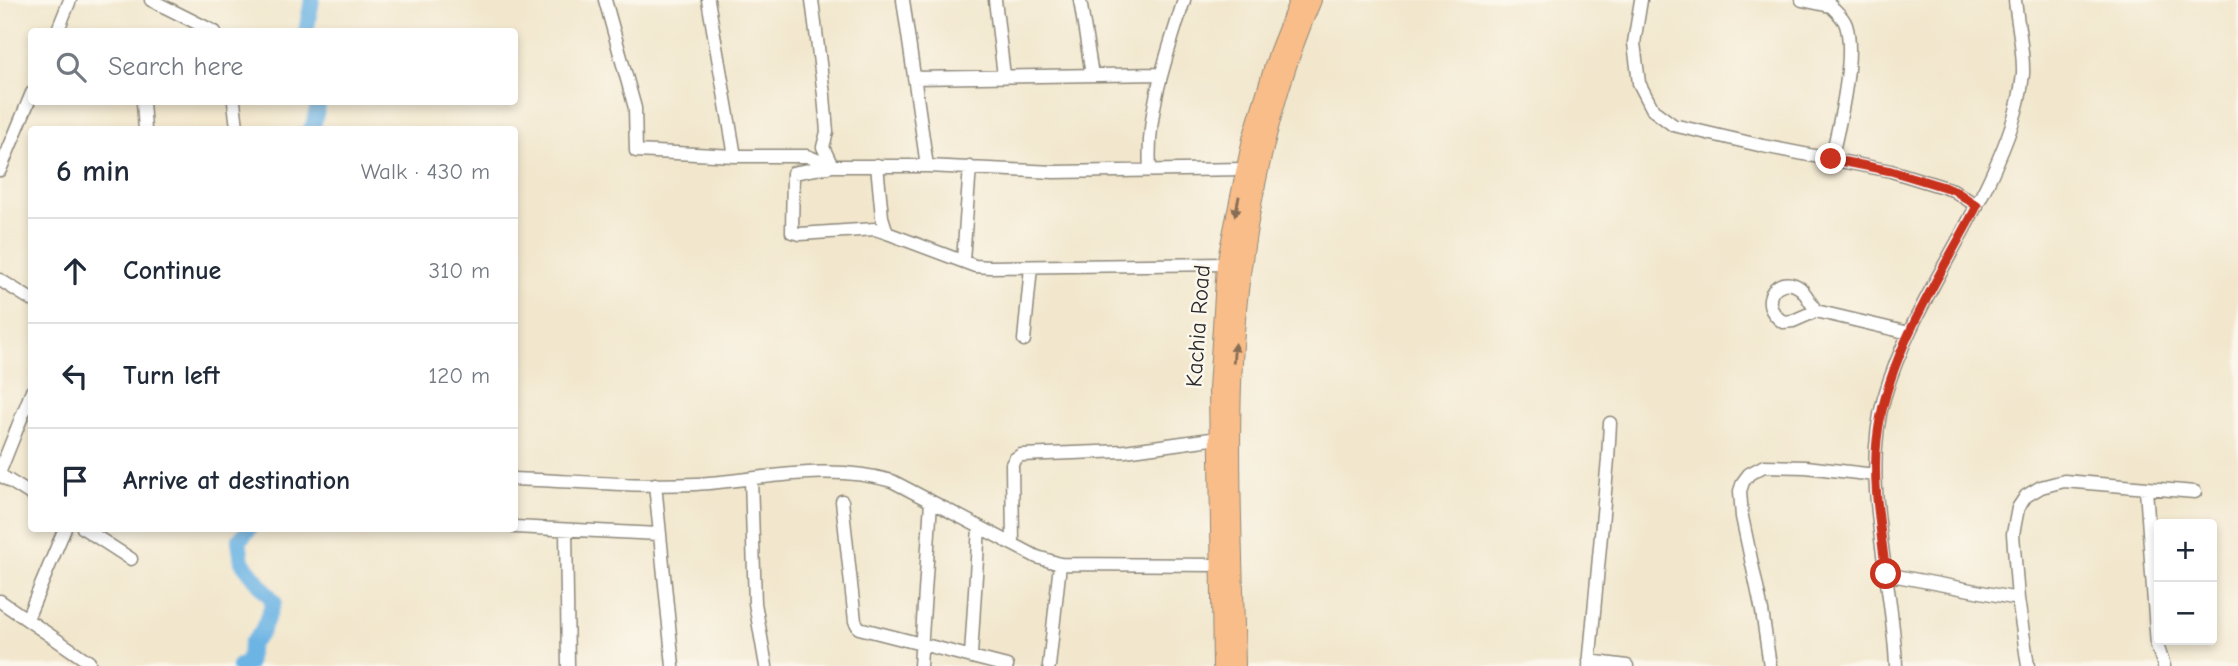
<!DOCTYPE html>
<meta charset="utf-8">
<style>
:root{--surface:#fff;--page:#f2f2f3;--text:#1f2937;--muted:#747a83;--line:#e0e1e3}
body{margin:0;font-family:"Comic Neue",sans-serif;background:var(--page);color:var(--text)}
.controls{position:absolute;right:21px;bottom:21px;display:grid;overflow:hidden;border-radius:7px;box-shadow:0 4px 10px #0003}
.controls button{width:63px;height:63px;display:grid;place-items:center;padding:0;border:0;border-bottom:2px solid var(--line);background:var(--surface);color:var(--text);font:35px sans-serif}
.stop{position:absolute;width:21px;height:21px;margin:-16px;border:5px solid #c8321e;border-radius:50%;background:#fff}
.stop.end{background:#c8321e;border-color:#fff;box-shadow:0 2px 7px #0008}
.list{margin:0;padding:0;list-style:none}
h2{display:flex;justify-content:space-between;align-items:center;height:91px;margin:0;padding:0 28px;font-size:30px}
h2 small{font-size:23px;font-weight:400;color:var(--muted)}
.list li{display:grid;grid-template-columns:46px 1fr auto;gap:21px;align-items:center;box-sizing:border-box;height:105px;padding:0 28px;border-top:2px solid var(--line)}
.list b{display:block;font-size:26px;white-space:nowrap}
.list em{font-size:23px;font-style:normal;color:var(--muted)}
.icon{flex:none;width:38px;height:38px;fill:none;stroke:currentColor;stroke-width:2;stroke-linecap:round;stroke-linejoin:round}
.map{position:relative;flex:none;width:2238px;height:666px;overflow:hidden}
.search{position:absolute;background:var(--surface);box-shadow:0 4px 10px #0003;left:28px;top:28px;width:490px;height:77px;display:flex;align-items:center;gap:18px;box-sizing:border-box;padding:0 24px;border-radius:7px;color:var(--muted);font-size:26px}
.panel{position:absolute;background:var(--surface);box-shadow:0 4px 10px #0003;left:28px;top:126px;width:490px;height:406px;border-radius:7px}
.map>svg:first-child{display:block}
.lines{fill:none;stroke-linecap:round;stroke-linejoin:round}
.river{stroke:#6cb4e4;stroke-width:16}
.minor-casing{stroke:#8e897c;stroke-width:15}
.highway-casing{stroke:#8e897c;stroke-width:20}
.minor{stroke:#fff;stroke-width:12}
.highway{stroke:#f8bd89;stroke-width:18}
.oneway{fill:#876d55}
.route{stroke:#c8321e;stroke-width:9}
.labels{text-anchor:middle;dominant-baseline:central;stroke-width:5;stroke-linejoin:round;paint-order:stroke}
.street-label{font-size:23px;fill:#2b2b2b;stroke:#fbf7ec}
</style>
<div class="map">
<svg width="2238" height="666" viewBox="0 0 2238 666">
<rect width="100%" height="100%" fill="#fbf7ec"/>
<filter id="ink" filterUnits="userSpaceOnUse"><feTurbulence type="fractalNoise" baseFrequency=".0143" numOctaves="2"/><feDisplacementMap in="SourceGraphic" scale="14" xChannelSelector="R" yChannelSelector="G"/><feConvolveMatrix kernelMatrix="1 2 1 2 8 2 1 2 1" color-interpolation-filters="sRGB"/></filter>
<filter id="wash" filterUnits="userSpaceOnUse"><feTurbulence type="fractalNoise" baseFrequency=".00686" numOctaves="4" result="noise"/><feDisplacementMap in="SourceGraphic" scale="28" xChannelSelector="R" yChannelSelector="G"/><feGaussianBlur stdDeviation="1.57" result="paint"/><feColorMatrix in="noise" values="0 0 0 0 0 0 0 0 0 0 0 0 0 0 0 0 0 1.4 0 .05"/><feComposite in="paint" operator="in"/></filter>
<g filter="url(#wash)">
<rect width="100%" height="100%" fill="#f2e7cd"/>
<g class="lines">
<path class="river" d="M306,32L312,0
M310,130L313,126L319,102
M239,666L248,664L251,644L261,633L274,602L242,562L239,540L250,528"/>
</g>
</g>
<g filter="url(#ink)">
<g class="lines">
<g class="minor-casing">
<path id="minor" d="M151,0L215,32
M605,0L635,108L636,151L735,156H807L832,166H927L1054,172L1245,169
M708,0L735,156
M812,0L824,95L827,132L823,147L832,166L793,173L792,232L800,234L875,229L887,233
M903,0L927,166
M995,0L1004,76
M1080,0L1092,75
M1641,0L1634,43L1639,83L1653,110L1673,125L1763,146L1891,171L1953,190L1977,206
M1802,0L1830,6
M1826,0C1832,9 1843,15 1846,25C1856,56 1839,127 1831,159
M57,32L70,0
M914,78L1161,74
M143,102L145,130
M234,102L237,127
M877,165L882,217L887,233L975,266L990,267L1226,264
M1150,169C1146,111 1167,55 1184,0
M0,170L32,93
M963,260L970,167
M0,280L32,300
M1816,311C1811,304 1806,293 1800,288C1779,272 1754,302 1783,322L1793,321L1816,311L1909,333
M1024,340L1031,267
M0,471L32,391
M0,475L32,495
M514,479C575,481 636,487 696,484C761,480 827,462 892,481L1037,557L1060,564L1220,565
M751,479L755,603L766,666
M655,484L673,666
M2146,489L2157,645L2164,666
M842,501L855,621L859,628L1007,666
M514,527L659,534
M83,528L131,559
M566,530L568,666
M1013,544L1012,464L1015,459L1021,455L1125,451L1218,438
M1886,574L2018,599
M0,601L89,662
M27,619L65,528
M971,655L979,527
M1589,661L1627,666
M920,666L931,502
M1049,666L1060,564
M1589,666L1608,459L1610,423
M1770,666L1762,611L1742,517L1740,491L1743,482L1749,474L1764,466L1806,467L1875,475
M1896,666C1893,581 1860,481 1884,398C1907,318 1958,249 1992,174C2007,141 2019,111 2023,74C2024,50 2017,23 2015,0
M2028,666L2018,599L2013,534L2018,508L2026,496L2041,487L2064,481L2195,492"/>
</g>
<g class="highway-casing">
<path id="highway" d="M1222,666L1218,389L1226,264L1252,139L1278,53L1299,0
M1236,666C1234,572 1229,478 1232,384C1236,261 1263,113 1312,0"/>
</g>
<use href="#minor" class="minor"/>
<use href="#highway" class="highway"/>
</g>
<defs><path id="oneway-solid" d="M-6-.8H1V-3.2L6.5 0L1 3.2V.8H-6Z" transform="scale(1.75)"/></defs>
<g class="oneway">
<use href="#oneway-solid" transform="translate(1237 206) rotate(102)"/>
<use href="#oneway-solid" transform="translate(1234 353) rotate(-86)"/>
</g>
</g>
<g class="lines" filter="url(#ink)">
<path class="route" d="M1831,159L1891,171L1954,190L1977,206C1938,280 1886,356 1877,440C1872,484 1881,530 1886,574"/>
</g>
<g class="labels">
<g class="street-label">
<text transform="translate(1198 326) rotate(-86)">Kachia Road</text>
</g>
</g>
</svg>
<div class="controls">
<button>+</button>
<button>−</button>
</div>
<div class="stop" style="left:1886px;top:574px"></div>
<div class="stop end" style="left:1831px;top:159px"></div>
<div class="search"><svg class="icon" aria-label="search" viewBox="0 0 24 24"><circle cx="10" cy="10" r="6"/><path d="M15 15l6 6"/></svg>Search here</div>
<section class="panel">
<h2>6 min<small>Walk · 430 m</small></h2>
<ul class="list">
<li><svg class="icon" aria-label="ahead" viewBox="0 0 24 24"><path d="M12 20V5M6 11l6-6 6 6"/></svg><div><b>Continue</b></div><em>310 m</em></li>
<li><svg class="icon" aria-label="left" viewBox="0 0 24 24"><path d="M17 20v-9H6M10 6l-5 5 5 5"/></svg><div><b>Turn left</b></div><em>120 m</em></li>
<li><svg class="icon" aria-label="arrive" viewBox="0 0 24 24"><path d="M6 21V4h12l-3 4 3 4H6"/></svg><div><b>Arrive at destination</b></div></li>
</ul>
</section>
</div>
